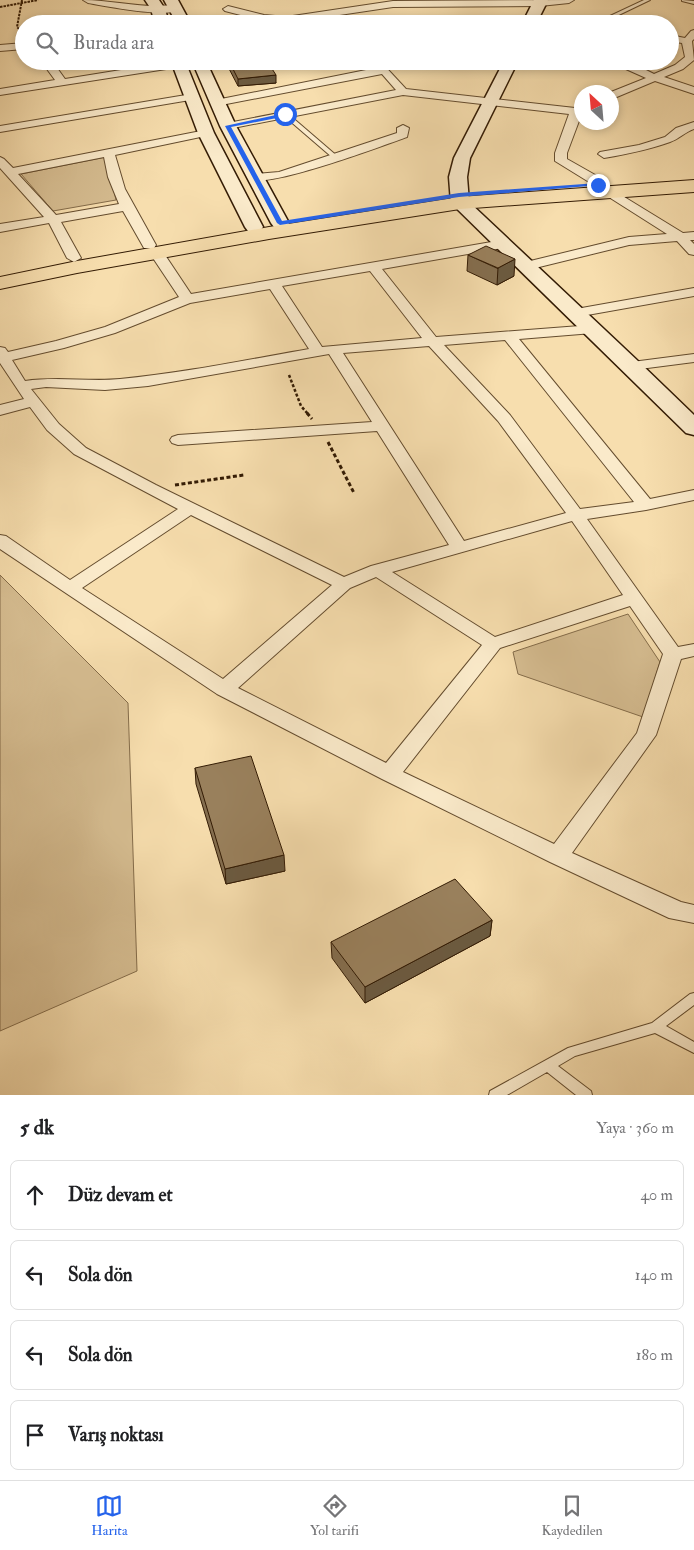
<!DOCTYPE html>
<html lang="tr">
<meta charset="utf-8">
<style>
:root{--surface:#fff;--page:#f2f2f2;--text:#202124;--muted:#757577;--line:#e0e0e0;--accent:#2563eb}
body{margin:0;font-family:"IM FELL Double Pica",serif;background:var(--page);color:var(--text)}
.compass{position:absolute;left:574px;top:85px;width:45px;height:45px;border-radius:50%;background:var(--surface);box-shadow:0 2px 8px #0003;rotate:334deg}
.stop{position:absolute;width:15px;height:15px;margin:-11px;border:4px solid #2563eb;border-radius:50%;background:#fff}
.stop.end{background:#2563eb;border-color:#fff;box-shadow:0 1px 5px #0008}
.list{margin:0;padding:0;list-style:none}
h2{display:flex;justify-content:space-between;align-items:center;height:65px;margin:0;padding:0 20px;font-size:21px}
h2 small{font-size:16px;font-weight:400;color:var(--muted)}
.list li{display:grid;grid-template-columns:32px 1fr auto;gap:15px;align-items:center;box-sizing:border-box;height:70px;margin:0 10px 10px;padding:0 10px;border:1px solid var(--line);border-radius:8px}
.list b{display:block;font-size:19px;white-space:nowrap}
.list em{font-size:16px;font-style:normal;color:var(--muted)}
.icon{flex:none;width:28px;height:28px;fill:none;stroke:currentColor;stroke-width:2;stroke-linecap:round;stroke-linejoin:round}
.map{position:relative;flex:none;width:694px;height:1095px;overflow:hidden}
.search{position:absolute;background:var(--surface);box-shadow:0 2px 8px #0003;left:15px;right:15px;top:15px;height:55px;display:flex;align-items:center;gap:12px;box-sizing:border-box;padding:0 18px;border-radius:28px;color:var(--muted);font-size:19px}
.sheet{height:385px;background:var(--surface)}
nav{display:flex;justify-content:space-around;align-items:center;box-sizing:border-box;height:70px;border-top:1px solid var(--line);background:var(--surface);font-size:14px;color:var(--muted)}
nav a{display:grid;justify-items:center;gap:2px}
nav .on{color:var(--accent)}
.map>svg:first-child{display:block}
.green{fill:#d6bd91;stroke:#846c4a}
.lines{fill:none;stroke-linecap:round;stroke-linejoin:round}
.lane-casing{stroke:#644c2e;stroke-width:2}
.street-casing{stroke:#644c2e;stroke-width:2}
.secondary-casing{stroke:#331b04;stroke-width:3}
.primary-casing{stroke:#331b04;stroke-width:2}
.path-far2{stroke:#331b04;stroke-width:2;stroke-dasharray:2.5 1;stroke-linecap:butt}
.path-far1{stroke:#331b04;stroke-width:2.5;stroke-dasharray:3 2;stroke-linecap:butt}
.path{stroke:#331b04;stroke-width:3;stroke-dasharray:4 2.5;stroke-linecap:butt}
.lane{fill:#faeaca;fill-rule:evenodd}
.street{fill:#faeaca;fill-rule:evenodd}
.secondary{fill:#faeaca;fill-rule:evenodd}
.primary{fill:#f7deae;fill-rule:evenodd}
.wall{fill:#846e4f;stroke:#331b04}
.shaded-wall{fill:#6b5a40;stroke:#331b04}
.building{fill:#99805c;stroke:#331b04}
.route{fill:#2563eb}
</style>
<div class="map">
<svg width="694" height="1095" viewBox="0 0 694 1095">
<rect width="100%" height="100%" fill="#f7deae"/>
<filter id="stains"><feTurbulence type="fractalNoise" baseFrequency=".004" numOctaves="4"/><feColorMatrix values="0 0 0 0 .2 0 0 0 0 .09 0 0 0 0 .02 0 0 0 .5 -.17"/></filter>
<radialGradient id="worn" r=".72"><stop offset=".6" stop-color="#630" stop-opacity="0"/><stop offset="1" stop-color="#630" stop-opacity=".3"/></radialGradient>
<path class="green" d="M106,157L116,200L53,211L21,174Z
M0,575L128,703L137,971L0,1031Z
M628,614L660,662L643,717L518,674L513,652Z"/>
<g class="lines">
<g class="lane-casing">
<path id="lane" d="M644,0H650L600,24H593Z
M682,0L694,1V4L682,1Z
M283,113H287L337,156V158H333L283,115Z
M694,993V1005L666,1026L694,1042V1053L655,1033L575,1056L558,1066L591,1091L592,1095H576L547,1072L507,1095H489L490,1091L568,1048L652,1023L690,994Z"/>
</g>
<g class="street-casing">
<path id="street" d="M83,0C108,0 131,6 155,6C163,6 176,4 182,9C170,19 105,6 88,3Z
M574,0L569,3L540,6L393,7L286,23L264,21L225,11L223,9L228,6L264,15L286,17L393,1Z
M416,19L462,21L467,24H412L413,20Z
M694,30V39L692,41L694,60L683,69L664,77L694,87V94L655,81L612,99L611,92L646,78L608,61H628L654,74L675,65L685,57L682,43L670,41V35L685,38L691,31Z
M24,43V49L0,51V45Z
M41,61H52L65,79L177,61L183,62L184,64L179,67L0,95V89L55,80Z
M369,61H380L406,89L575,108L582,106V113L567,153V159L597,176L604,185L602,188H594L589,182L555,161V153L569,114L403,95L228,129L222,126L228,123L396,90L382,74L216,106L211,103L216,100L376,68Z
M192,94L196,95L197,97L196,99L0,132V126Z
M694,122V129C685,132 679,139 670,142C648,150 627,154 604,158L598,154L600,152L639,145L665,137L676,128Z
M403,125L409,128L407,137C385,145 262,191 250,178L256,174L279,172L397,133V128Z
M206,130L210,131L212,133L210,135L115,155L125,189L156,245L154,248H144L123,211L61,222L81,258L74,262L67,258L49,223L0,232V224L44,217L0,168V157L4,159L13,168ZM104,157L108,177L119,204L56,215L18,174Z
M608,187L683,233L694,232V240H690L694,244V255L689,254L677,241L629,245L527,270L522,269L520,266L522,263L629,237L667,234L604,194L602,191L604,188Z
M503,240L508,241L510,244L508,247L382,269L436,337L593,325L598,326L600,329L598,332L593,333L519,339L650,499L694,490V500L646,510L587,519L678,647L694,644V656L681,659L656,735L572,853L681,902L694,905V923L669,918L550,862L382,779L217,694L0,549V535L6,536L70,580L178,509L74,454L47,430L30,407L0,415V405L24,399L0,363V347L5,348L8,352L56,341L105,327L179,297L149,252L151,249H161L191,294ZM370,271L422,338L322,347L282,286ZM270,289L309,349C246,360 183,373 120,379C88,382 57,376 25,381L12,360L64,348L115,333L190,303ZM505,340L634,502L580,509L510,415L444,345ZM429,346L498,421L566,513L464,541L343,353ZM329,354L372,422L178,435L172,437L170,440L172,443L178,445L377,431L449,545L371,566L344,577L156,485L86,448L59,424L31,389L46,387L105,390L148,386ZM191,515L332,585L223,679L82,588ZM572,521L623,595L495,637L392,572ZM376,577L482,645L386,763L238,688L350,588ZM630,606L663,654L637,733L554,844L403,772L500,648Z
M694,288V296L576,317L569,313L576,309Z
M694,354V362L632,370L627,369L625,366L627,363L632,362Z"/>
</g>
<g class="secondary-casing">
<path id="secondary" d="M145,0H159L165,9L169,24H155L151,9Z
M164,0H178L191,24H177Z
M534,0H548L536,24H522Z
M171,61H185L214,133L263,227L260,231L254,232L248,231L245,227L198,133Z
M192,61H206L236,126L289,223L286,227L280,228L274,227L271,223L220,126Z
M504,61H518L470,158L467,177L469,202L639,362L694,415V435L686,433L451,203L449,177L454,158Z"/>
</g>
<g class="primary-casing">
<path id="primary" d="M694,180V192L460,209L269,239L77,273L0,289V277L77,261L269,227L460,197Z"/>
</g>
<path class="path-far2" d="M22,0L17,27L24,34
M0,7L38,0"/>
<path class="path-far1" d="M289,375L301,406L308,414"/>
<path class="path" d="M307,413L312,419
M328,442L354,493
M175,485L244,475"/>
<use href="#lane" class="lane"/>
<use href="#street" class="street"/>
<use href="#secondary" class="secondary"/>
<use href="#primary" class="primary"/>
</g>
<path class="wall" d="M225,61H267L276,83L238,86Z
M468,255L514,276L497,285L467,271Z
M195,768L285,871L226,884L196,784Z
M492,920L490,936L365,1003L332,958L331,942Z"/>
<path class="shaded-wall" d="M276,75V83L238,86V79Z
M515,259L514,276L497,285L498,268Z
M284,855L285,871L226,884L225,869Z
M492,920L490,936L365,1003V987Z"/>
<path class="building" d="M229,61H267L276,75L238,79Z
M486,246L515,259L498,268L468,255Z
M251,756L284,855L225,869L195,768Z
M455,879L492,920L365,987L331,942Z"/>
<path class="route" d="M285,113L287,116L231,127L282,221L459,193L598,183L601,185L459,197L280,225L277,223L225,126Z"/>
<rect width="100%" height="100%" filter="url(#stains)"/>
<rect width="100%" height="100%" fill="url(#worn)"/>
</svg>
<svg class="compass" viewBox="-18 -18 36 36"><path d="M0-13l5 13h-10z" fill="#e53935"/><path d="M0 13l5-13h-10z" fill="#757577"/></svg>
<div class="stop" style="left:285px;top:114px"></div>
<div class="stop end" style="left:598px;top:185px"></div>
<div class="search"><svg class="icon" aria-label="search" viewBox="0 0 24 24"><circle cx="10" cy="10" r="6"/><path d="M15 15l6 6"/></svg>Burada ara</div>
</div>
<section class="sheet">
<h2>5 dk<small>Yaya · 360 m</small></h2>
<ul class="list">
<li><svg class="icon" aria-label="ahead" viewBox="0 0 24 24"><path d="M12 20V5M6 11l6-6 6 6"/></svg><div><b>Düz devam et</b></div><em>40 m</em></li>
<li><svg class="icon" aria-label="left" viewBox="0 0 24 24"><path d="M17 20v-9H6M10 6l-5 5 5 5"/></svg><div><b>Sola dön</b></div><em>140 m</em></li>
<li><svg class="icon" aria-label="left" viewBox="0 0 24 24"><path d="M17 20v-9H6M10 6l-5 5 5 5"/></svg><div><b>Sola dön</b></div><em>180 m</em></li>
<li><svg class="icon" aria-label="arrive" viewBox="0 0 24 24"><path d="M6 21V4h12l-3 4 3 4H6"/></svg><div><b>Varış noktası</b></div></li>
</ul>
</section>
<nav>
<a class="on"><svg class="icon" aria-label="map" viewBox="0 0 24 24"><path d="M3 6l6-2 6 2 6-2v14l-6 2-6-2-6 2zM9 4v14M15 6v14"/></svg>Harita</a>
<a><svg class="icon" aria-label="directions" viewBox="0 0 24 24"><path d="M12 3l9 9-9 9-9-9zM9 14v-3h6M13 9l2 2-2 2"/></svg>Yol tarifi</a>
<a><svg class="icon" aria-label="saved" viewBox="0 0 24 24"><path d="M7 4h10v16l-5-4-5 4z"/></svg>Kaydedilen</a>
</nav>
